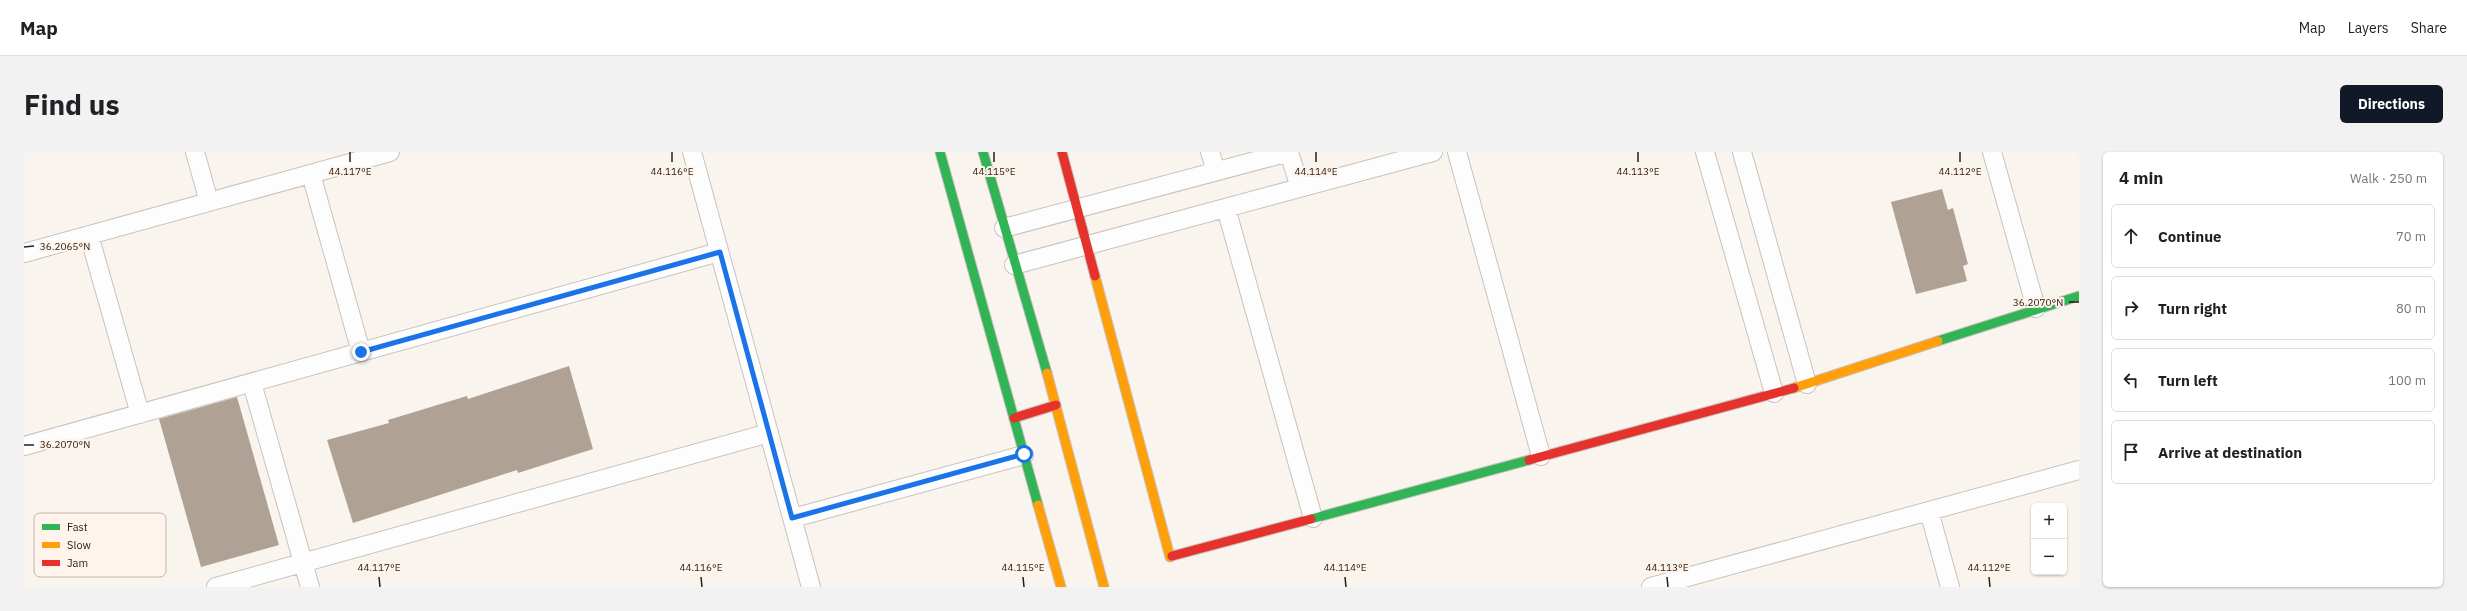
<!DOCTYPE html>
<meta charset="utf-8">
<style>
:root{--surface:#fff;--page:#f2f2f2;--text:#202124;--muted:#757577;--line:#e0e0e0;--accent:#111827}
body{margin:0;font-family:"IBM Plex Sans",sans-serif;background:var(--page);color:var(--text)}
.controls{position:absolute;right:12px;bottom:12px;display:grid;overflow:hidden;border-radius:6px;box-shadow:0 1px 3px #0004}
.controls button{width:36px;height:36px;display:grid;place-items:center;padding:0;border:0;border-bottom:1px solid var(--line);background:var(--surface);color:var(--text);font:20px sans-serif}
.stop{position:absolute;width:12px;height:12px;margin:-9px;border:3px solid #1a73e8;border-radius:50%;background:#fff}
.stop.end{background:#1a73e8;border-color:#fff;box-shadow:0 1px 4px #0008}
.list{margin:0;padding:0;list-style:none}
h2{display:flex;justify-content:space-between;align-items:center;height:52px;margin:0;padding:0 16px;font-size:17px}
h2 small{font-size:13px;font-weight:400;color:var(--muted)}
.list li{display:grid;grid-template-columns:26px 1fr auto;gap:12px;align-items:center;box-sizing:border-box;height:64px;margin:0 8px 8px;padding:0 8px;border:1px solid var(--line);border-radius:6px}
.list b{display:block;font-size:15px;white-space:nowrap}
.list em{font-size:13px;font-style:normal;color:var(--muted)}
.icon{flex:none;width:22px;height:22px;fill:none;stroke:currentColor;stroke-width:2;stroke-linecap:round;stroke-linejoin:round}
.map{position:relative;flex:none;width:2055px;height:435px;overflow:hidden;border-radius:6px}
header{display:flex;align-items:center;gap:24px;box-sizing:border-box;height:56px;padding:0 20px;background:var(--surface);border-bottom:1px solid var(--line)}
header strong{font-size:19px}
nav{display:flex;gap:22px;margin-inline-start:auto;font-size:14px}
.intro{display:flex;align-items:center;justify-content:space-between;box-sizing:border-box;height:96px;padding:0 24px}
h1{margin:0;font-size:28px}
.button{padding:10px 18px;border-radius:6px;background:var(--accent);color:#fff;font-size:14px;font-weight:700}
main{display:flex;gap:24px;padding:0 24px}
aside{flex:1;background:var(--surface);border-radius:6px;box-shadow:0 1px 3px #0004}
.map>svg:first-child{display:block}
.building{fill:#afa194}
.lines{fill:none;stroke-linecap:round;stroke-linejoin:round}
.street-casing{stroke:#cac2bc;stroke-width:20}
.fast-casing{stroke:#cac2bc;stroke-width:11}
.slow-casing{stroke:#cac2bc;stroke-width:11}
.jam-casing{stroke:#cac2bc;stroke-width:11}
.street{stroke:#fefdfd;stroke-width:18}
.fast{stroke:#30b455;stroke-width:9}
.slow{stroke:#ff9f0a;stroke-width:9}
.jam{stroke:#e5322d;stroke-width:9}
.route{stroke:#1a73e8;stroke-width:5}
.ticks{fill:none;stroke:#281e17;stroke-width:1.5}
.key{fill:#fef4eb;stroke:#beb4ab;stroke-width:1}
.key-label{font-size:11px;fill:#281e17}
.ticks-label{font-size:10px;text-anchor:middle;fill:#281e17;stroke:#fef4eb;stroke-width:4;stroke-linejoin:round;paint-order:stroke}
</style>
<header>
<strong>Map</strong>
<nav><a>Map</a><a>Layers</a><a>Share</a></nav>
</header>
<div class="intro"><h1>Find us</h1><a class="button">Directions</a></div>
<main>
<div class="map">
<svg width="2055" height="435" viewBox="0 0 2055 435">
<rect width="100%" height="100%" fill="#faf4ef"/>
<path class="building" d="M1918,37L1924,58L1929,56L1944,112L1939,114L1943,129L1892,142L1867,50Z
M545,214L569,297L494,321L493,318L329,371L303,288L365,271L364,268L443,244L444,247Z
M213,245L255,393L177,415L135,267Z"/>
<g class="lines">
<g class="street-casing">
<path id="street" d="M171,0L185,50
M668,0L787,435
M1186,0L1192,19
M1265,0L1276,36
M1433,0L1517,304
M1681,0L1750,241
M1718,0L1783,232
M1968,0L2012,156
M287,22L337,200
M1202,56L1289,366
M980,76L1265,0
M65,83L116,262
M0,101L366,0
M990,113L1409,0
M228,231L286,435
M0,294L695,100
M1905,359L1926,435
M769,366L1000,303
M192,435L745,281
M1627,435L2055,318"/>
</g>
<g class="fast-casing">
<path id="fast" d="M916,0L1014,353
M959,0L1023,221
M1914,189L2055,144
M1287,367L1505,308"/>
</g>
<g class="slow-casing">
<path id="slow" d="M1071,124L1146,405L1148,404
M1023,221L1080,435
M1770,236L1914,189
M1014,353L1037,435"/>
</g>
<g class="jam-casing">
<path id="jam" d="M1038,0L1071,124
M990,266L1032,253
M1505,308L1770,236
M1148,404L1287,367"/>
</g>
<use href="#street" class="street"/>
<use href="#fast" class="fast"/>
<use href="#slow" class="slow"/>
<use href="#jam" class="jam"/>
</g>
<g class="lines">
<path class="route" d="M337,200L696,100L768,366L1000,302"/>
</g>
<path class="ticks" d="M326,0V10M648,0V10M970,0V10M1292,0V10M1614,0V10M1936,0V10M0,95L10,94M2045,150H2055M0,293H10M355,425L356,435M677,425L678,435M999,425L1000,435M1321,425L1322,435M1643,425L1644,435M1965,425L1966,435"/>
<rect x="10" y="361" width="132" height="64" rx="6" class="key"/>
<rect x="18" y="372" width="18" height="6" fill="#30b455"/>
<rect x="18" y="390" width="18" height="6" fill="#ff9f0a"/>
<rect x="18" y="408" width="18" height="6" fill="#e5322d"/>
<g class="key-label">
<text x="43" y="379">Fast</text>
<text x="43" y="397">Slow</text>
<text x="43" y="415">Jam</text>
</g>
<g class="ticks-label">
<text x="326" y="23">44.117°E</text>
<text x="648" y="23">44.116°E</text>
<text x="970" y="23">44.115°E</text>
<text x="1292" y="23">44.114°E</text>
<text x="1614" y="23">44.113°E</text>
<text x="1936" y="23">44.112°E</text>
<text x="41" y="98">36.2065°N</text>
<text x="2014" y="154">36.2070°N</text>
<text x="41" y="296">36.2070°N</text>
<text x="355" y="419">44.117°E</text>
<text x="677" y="419">44.116°E</text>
<text x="999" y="419">44.115°E</text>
<text x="1321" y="419">44.114°E</text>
<text x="1643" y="419">44.113°E</text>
<text x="1965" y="419">44.112°E</text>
</g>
</svg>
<div class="controls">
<button>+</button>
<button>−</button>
</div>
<div class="stop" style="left:1000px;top:302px"></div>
<div class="stop end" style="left:337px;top:200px"></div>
</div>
<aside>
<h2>4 min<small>Walk · 250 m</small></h2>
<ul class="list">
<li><svg class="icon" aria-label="ahead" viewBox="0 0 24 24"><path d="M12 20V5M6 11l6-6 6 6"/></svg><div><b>Continue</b></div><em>70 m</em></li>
<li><svg class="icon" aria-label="right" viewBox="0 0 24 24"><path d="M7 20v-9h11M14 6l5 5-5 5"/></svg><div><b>Turn right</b></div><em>80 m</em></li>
<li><svg class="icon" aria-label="left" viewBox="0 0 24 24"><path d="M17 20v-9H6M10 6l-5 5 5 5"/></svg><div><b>Turn left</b></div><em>100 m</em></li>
<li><svg class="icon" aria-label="arrive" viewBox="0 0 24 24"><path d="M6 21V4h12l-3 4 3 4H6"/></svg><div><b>Arrive at destination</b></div></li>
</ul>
</aside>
</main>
